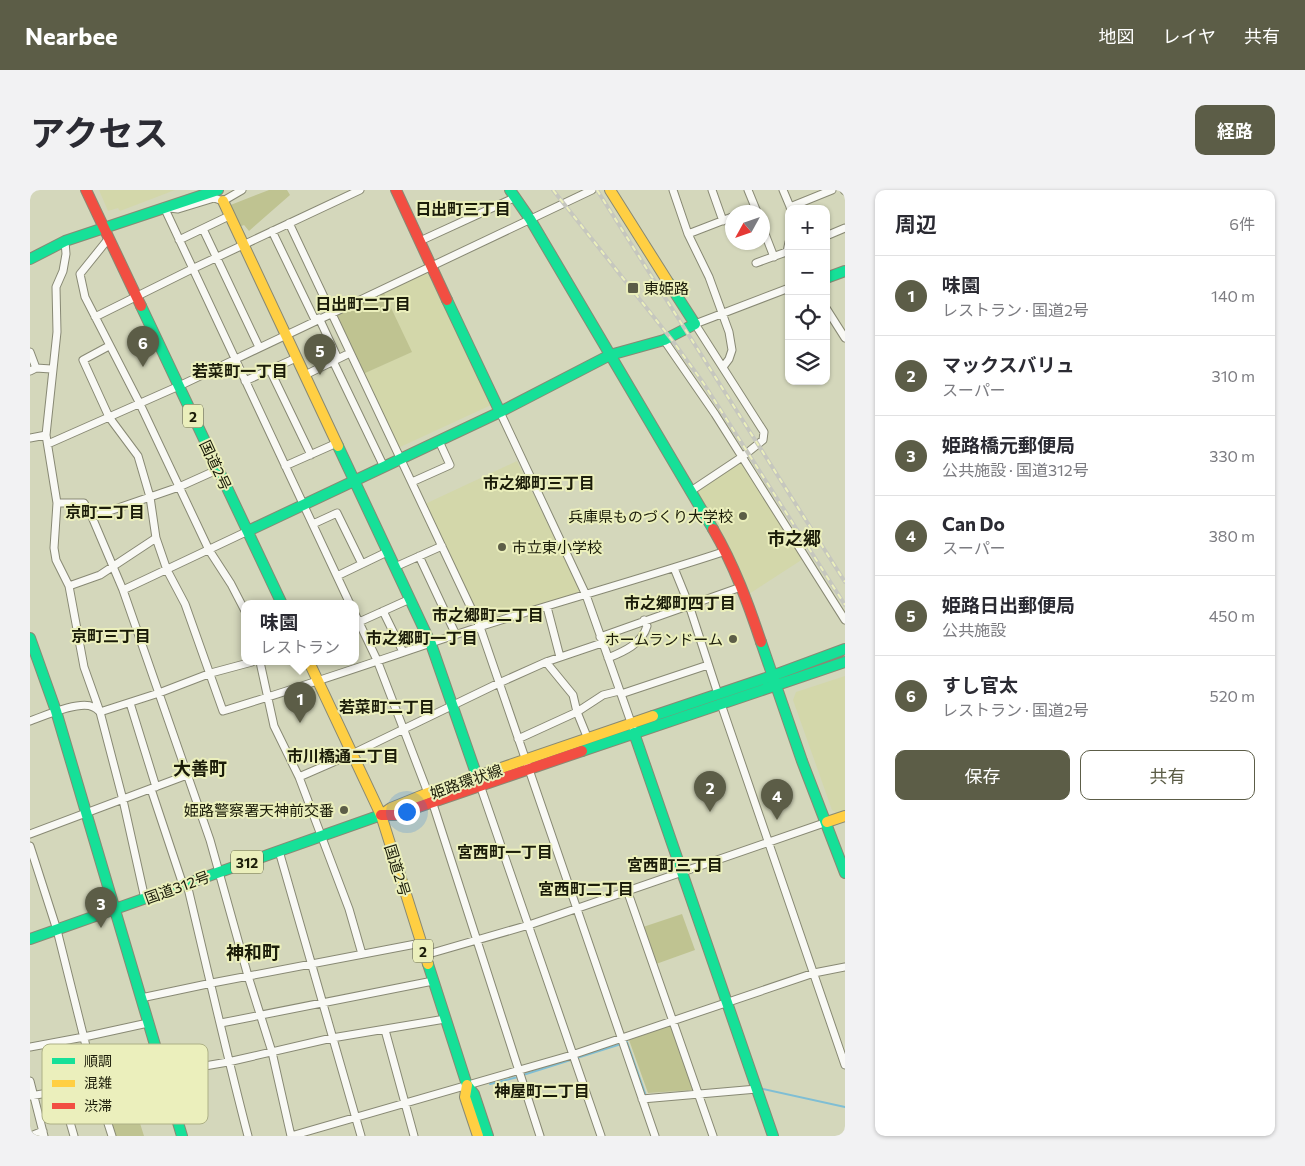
<!DOCTYPE html>
<html lang="ja">
<meta charset="utf-8">
<style>
:root{--surface:#fff;--page:#f2f2f3;--text:#2b2b33;--muted:#7c7c81;--line:#e1e1e2;--accent:#5c5d47}
body{margin:0;font-family:Commissioner,"Noto Sans JP",sans-serif;background:var(--page);color:var(--text)}
.controls{position:absolute;right:15px;top:15px;display:grid;overflow:hidden;border-radius:10px;box-shadow:0 1px 4px #0004}
.controls button{width:45px;height:45px;display:grid;place-items:center;padding:0;border:0;border-bottom:1px solid var(--line);background:var(--surface);color:var(--text);font:25px sans-serif}
.compass{position:absolute;left:695px;top:15px;width:45px;height:45px;border-radius:50%;background:var(--surface);box-shadow:0 1px 4px #0004;rotate:230deg}
.you{position:absolute;left:376px;top:621px;width:18px;height:18px;margin:-12px;border:4px solid #fff;border-radius:50%;background:#1a73e8;box-shadow:0 0 0 8px #1a73e833}
.badge{display:grid;place-items:center;width:32px;height:32px;border-radius:50%;background:var(--accent);color:#fff;font-size:16px;font-weight:700}
.pin{position:absolute;translate:-50% -41px;filter:drop-shadow(0 1px 2px #0008)}
.pin::after{content:'';position:absolute;top:26px;width:18px;height:15px;background:inherit;clip-path:polygon(0 0,100% 0,50% 100%)}
.popup{position:absolute;left:211px;top:410px;width:118px;height:65px;box-sizing:border-box;display:grid;place-content:center;border-radius:10px;background:var(--surface);filter:drop-shadow(0 1px 4px #0005);font-size:16px;white-space:nowrap;color:var(--muted)}
.popup b{font-size:19px;color:var(--text)}
.popup::after{content:'';position:absolute;left:50%;top:100%;margin-left:-10px;border:10px solid transparent;border-top-color:var(--surface)}
.list{margin:0;padding:0;list-style:none}
h2{display:flex;justify-content:space-between;align-items:center;height:65px;margin:0;padding:0 20px;font-size:21px}
h2 small{font-size:16px;font-weight:400;color:var(--muted)}
.list li{display:grid;grid-template-columns:32px 1fr auto;gap:15px;align-items:center;box-sizing:border-box;height:80px;padding:0 20px;border-top:1px solid var(--line)}
.list b{display:block;font-size:19px;white-space:nowrap}
.list p{margin:0;font-size:16px;white-space:nowrap;color:var(--muted)}
.list em{font-size:16px;font-style:normal;color:var(--muted)}
.actions{display:flex;gap:10px;padding:15px 20px}
.actions a{flex:1;padding:11px 0;border:1px solid var(--accent);border-radius:10px;text-align:center;font-size:18px;color:var(--accent)}
.actions .main{background:var(--accent);color:#fff}
.icon{flex:none;width:28px;height:28px;fill:none;stroke:currentColor;stroke-width:2;stroke-linecap:round;stroke-linejoin:round}
.map{position:relative;flex:none;width:815px;height:946px;overflow:hidden;border-radius:10px}
header{display:flex;align-items:center;gap:30px;box-sizing:border-box;height:70px;padding:0 25px;background:var(--accent);color:#fff}
header strong{font-size:24px}
nav{display:flex;gap:28px;margin-inline-start:auto;font-size:18px}
.intro{display:flex;align-items:center;justify-content:space-between;box-sizing:border-box;height:120px;padding:0 30px}
h1{margin:0;font-size:35px}
.button{padding:12px 22px;border-radius:10px;background:var(--accent);color:#fff;font-size:18px;font-weight:700}
main{display:flex;gap:30px;padding:0 30px}
aside{flex:1;background:var(--surface);border-radius:10px;box-shadow:0 1px 4px #0004}
.map>svg:first-child{display:block}
.built{fill:#d3d7aa}
.green{fill:#bfc391}
.lines{fill:none;stroke-linecap:round;stroke-linejoin:round}
.stream{stroke:#7fbed4;stroke-width:2}
.street-casing{stroke:#888974;stroke-width:9}
.fast-casing{stroke:#888974;stroke-width:12}
.slow-casing{stroke:#888974;stroke-width:12}
.jam-casing{stroke:#888974;stroke-width:12}
.street{stroke:#f9f9f5;stroke-width:7}
.fast{stroke:#16e098;stroke-width:10}
.slow{stroke:#ffcf43;stroke-width:10}
.jam{stroke:#f24e42;stroke-width:10}
.rail-casing{stroke:#c6c7be;stroke-width:4}
.rail{stroke:#ebefbc;stroke-width:2;stroke-dasharray:5.5;stroke-linecap:butt}
.poi-dot{fill:#5c5d47;stroke:#ebefbc;stroke-width:2}
.labels{text-anchor:middle;dominant-baseline:central;stroke-width:4;stroke-linejoin:round;paint-order:stroke}
.shield{fill:#ebefbc;stroke:#595b3f;stroke-width:1}
.shield-label{font-size:14px;font-weight:bold;fill:#1b1c09}
.poi-label{font-size:15px;fill:#1b1c09;stroke:#ebefbc;text-anchor:end}
.street-label{font-size:15px;fill:#1b1c09;stroke:#ebefbc}
.neighbourhood-label{font-size:16px;font-weight:bold;fill:#1b1c09;stroke:#ebefbc}
.quarter-label{font-size:18px;font-weight:bold;fill:#1b1c09;stroke:#ebefbc}
.key{fill:#ebefbc;stroke:#adb086;stroke-width:1}
.key-label{font-size:14px;fill:#1b1c09}
</style>
<header>
<strong>Nearbee</strong>
<nav><a>地図</a><a>レイヤ</a><a>共有</a></nav>
</header>
<div class="intro"><h1>アクセス</h1><a class="button">経路</a></div>
<main>
<div class="map">
<svg width="815" height="946" viewBox="0 0 815 946">
<rect width="100%" height="100%" fill="#d4d7bb"/>
<path class="built" d="M69,0H145L90,21L88,18L78,21Z
M396,83L399,84L461,215L368,258L333,184L381,162L354,103Z
M487,271L550,400L547,403L451,431L395,314Z
M709,274H713L773,369L719,404L694,348L668,304L669,300Z
M815,486V620L807,623L802,620L763,510L766,502Z"/>
<path class="green" d="M239,0H257L260,5L219,41L214,35L209,37L198,16Z
M354,103L382,162L333,184L307,127L309,123Z
M652,724L665,760L626,774L613,737Z
M642,835L664,900L618,903L599,850Z
M98,895L114,946H86L73,903L77,899Z"/>
<g class="lines">
<path class="stream" d="M595,852H597L616,906L618,905
M493,885L591,854
M460,894L488,887
M729,898L815,917"/>
<g class="street-casing">
<path id="street" d="M643,0L658,44L679,87L699,142L702,160L699,169L693,177
M682,0L693,31
M718,0L727,22
M753,0L761,19
M814,0L815,1
M134,17L320,414
M760,17L802,0
M139,18L148,19L184,8L193,11L212,0
M713,22L725,18
M259,33L450,437L625,946
M732,36L744,67
M173,39L229,157
M242,41L285,130
M658,44L702,27
M796,46L815,38
M79,48L50,84L55,107L110,214L179,360L201,394L215,421
M149,50L199,26
M35,51L36,64L33,81L26,97L27,142L16,245L27,313L24,358L26,370L39,396L54,477L70,522L93,610L115,709
M390,51L486,7
M759,65L757,62L759,52
M726,73L759,61
M796,118L815,148
M65,127L162,79L330,0
M289,128L308,169
M634,150L685,224L815,430
M79,156L53,170L79,227L108,266L120,307L126,348L137,380L155,414L193,521C279,495 364,465 449,437C531,411 614,388 696,361
M0,162L6,178
M303,171L354,277
M240,180L281,265
M0,181L6,178L21,179
M275,185L320,163
M215,191L266,168
M470,222L556,405L603,538
M0,248L16,245
M18,254L149,196L562,0
M255,276L307,253
M382,292L420,275L409,251
M661,301L712,267L733,250L734,242L665,134L759,98
M27,313H54L62,327L93,400L180,650L218,786L242,862L261,946
M62,327L149,297L189,279
M283,334L307,323L332,374
M389,366L426,445
M365,377L412,356
M644,378L659,415L688,504
M307,386L357,362
M39,396L70,385L126,348
M93,400L218,341
M517,417L530,467
M353,421L373,462
M325,424L347,470L398,603
M329,432L380,409
M570,447L711,397
M578,468C593,462 612,454 617,436L614,430
M230,472L244,536L269,587L319,719L332,764
M516,472L543,505L547,522L558,549
M591,504L678,475
M100,513L126,597
M691,514L815,875
M70,522L129,503L181,483L222,472
M0,531C14,526 50,510 63,517C66,518 68,520 70,522
M488,549L547,522L573,505L589,501
M269,587L322,564L469,493L516,472L572,453
M450,595L571,946
M121,599L153,695
M402,611L510,946
M0,644L157,585
M0,656L27,740L66,896L82,946
M249,661L331,946
M157,694C177,778 196,862 218,946
M597,700L683,946
M395,765L499,735L797,632
M111,808L182,793L391,753
M191,833L403,791
M355,840L384,946
M0,857L54,847L118,833
M0,891L14,946
M31,901L44,946
M0,906L198,872L302,848L415,829
M612,909L727,899
M1,946L13,941
M261,946L542,865L784,783L815,777"/>
</g>
<g class="fast-casing">
<path id="fast" d="M480,0L500,29L683,339
M0,69L35,51L188,0
M796,88L815,81
M417,110L470,222
M111,116L252,414
M308,256L401,454L450,595
M218,341L470,222L580,165L634,150L665,134L638,92
M0,448L26,521L152,946
M731,452L772,571L815,683
M623,526L742,486L815,459
M604,543L743,946
M552,561L815,472
M0,749L351,625
M398,774L437,895L444,904L458,946"/>
</g>
<g class="slow-casing">
<path id="slow" d="M580,0L638,92
M193,11L308,256
M279,472L351,625L398,774
M351,625L361,618L398,603L623,526
M797,632L815,626
M437,895L435,907L448,946"/>
</g>
<g class="jam-casing">
<path id="jam" d="M56,0L111,116
M366,0L417,110
M683,339C704,375 718,413 731,452
M351,625H365L552,561"/>
</g>
<use href="#street" class="street"/>
<use href="#fast" class="fast"/>
<use href="#slow" class="slow"/>
<use href="#jam" class="jam"/>
<g class="rail-casing">
<path id="rail" d="M523,0L642,150L674,194L815,415
M567,0L815,392"/>
</g>
<use href="#rail" class="rail"/>
</g>
<g class="poi-dot">
<rect x="597" y="92" width="12" height="12" rx="2.5"/>
<circle cx="713" cy="326" r="5"/>
<circle cx="472" cy="357" r="5"/>
<circle cx="703" cy="449" r="5"/>
<circle cx="314" cy="620" r="5"/>
</g>
<g class="labels">
<g class="shield">
<rect x="153" y="214.5" width="20" height="23" rx="4"/>
<rect x="201" y="660.5" width="32" height="23" rx="4"/>
<rect x="383" y="749.5" width="20" height="23" rx="4"/>
</g>
<g class="shield-label">
<text x="163" y="226">2</text>
<text x="217" y="672">312</text>
<text x="393" y="761">2</text>
</g>
<g class="poi-label">
<text x="614" y="98" text-anchor="start">東姫路</text>
<text x="703" y="326">兵庫県ものづくり大学校</text>
<text x="482" y="357" text-anchor="start">市立東小学校</text>
<text x="693" y="449">ホームランドーム</text>
<text x="304" y="620">姫路警察署天神前交番</text>
</g>
<g class="street-label">
<text transform="translate(186 275) rotate(65)">国道2号</text>
<text transform="translate(436 591) rotate(-19)">姫路環状線</text>
<text transform="translate(368 680) rotate(73)">国道2号</text>
<text transform="translate(147 697) rotate(-20)">国道312号</text>
</g>
<g class="neighbourhood-label">
<text x="433" y="18">日出町三丁目</text>
<text x="333" y="113">日出町二丁目</text>
<text x="210" y="180">若菜町一丁目</text>
<text x="509" y="292">市之郷町三丁目</text>
<text x="75" y="321">京町二丁目</text>
<text x="650" y="412">市之郷町四丁目</text>
<text x="458" y="424">市之郷町二丁目</text>
<text x="81" y="445">京町三丁目</text>
<text x="392" y="447">市之郷町一丁目</text>
<text x="357" y="516">若菜町二丁目</text>
<text x="313" y="565">市川橋通二丁目</text>
<text x="475" y="661">宮西町一丁目</text>
<text x="645" y="674">宮西町三丁目</text>
<text x="556" y="698">宮西町二丁目</text>
<text x="512" y="900">神屋町二丁目</text>
</g>
<g class="quarter-label">
<text x="764" y="348">市之郷</text>
<text x="170" y="578">大善町</text>
<text x="223" y="762">神和町</text>
</g>
</g>
<rect x="12" y="854" width="166" height="80" rx="8" class="key"/>
<rect x="22" y="868" width="23" height="6" fill="#16e098"/>
<rect x="22" y="890" width="23" height="7" fill="#ffcf43"/>
<rect x="22" y="913" width="23" height="6" fill="#f24e42"/>
<g class="key-label">
<text x="54" y="876">順調</text>
<text x="54" y="898">混雑</text>
<text x="54" y="921">渋滞</text>
</g>
</svg>
<div class="controls">
<button>+</button>
<button>−</button>
<button><svg class="icon" aria-label="locate" viewBox="0 0 24 24"><circle cx="12" cy="12" r="6"/><path d="M12 2v4M12 18v4M2 12h4M18 12h4"/></svg></button>
<button><svg class="icon" aria-label="layers" viewBox="0 0 24 24"><path d="M12 4l9 5-9 5-9-5zM3 14l9 5 9-5"/></svg></button>
</div>
<svg class="compass" viewBox="-18 -18 36 36"><path d="M0-13l5 13h-10z" fill="#e53935"/><path d="M0 13l5-13h-10z" fill="#7c7c81"/></svg>
<div class="you"></div>
<div class="pin badge" style="left:270px;top:533px">1</div>
<div class="popup"><b>味園</b>レストラン</div>
<div class="pin badge" style="left:680px;top:622px">2</div>
<div class="pin badge" style="left:71px;top:738px">3</div>
<div class="pin badge" style="left:747px;top:630px">4</div>
<div class="pin badge" style="left:290px;top:185px">5</div>
<div class="pin badge" style="left:113px;top:177px">6</div>
</div>
<aside>
<h2>周辺<small>6件</small></h2>
<ul class="list">
<li><span class="badge">1</span><div><b>味園</b><p>レストラン · 国道2号</p></div><em>140 m</em></li>
<li><span class="badge">2</span><div><b>マックスバリュ</b><p>スーパー</p></div><em>310 m</em></li>
<li><span class="badge">3</span><div><b>姫路橋元郵便局</b><p>公共施設 · 国道312号</p></div><em>330 m</em></li>
<li><span class="badge">4</span><div><b>Can Do</b><p>スーパー</p></div><em>380 m</em></li>
<li><span class="badge">5</span><div><b>姫路日出郵便局</b><p>公共施設</p></div><em>450 m</em></li>
<li><span class="badge">6</span><div><b>すし官太</b><p>レストラン · 国道2号</p></div><em>520 m</em></li>
</ul>
<div class="actions"><a class="main">保存</a><a>共有</a></div>
</aside>
</main>
